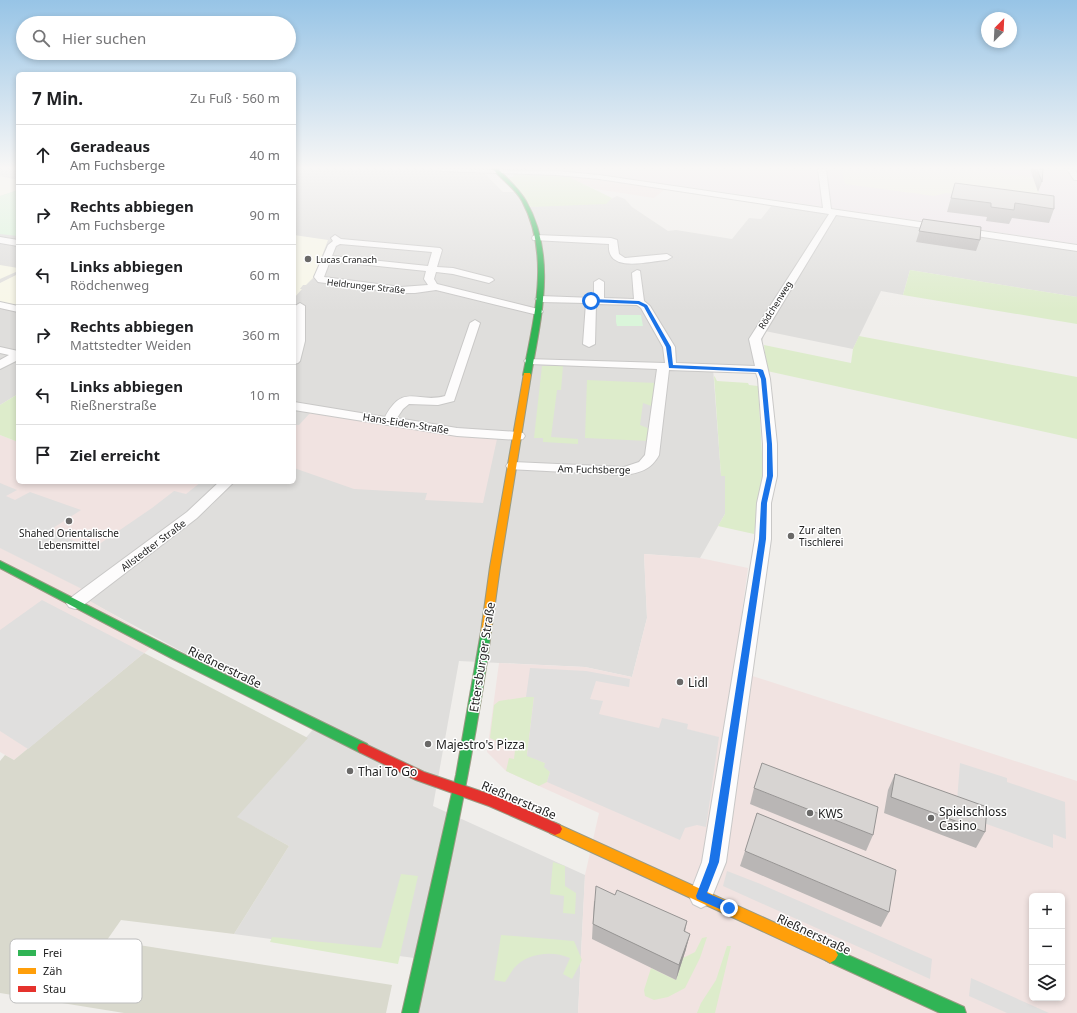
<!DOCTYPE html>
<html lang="de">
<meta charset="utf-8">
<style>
:root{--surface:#fff;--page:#f2f2f2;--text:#202124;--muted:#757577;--line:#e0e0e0}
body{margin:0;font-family:"Noto Sans",sans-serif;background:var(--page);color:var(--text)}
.controls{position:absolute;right:12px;bottom:12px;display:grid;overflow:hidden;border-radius:6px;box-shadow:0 2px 6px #0003}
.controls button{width:36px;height:36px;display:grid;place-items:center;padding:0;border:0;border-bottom:1px solid var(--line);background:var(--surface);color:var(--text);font:20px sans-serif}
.compass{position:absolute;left:981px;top:12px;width:36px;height:36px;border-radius:50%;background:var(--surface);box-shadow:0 2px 6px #0003;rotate:24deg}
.stop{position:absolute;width:12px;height:12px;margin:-9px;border:3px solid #1a73e8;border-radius:50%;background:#fff}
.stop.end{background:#1a73e8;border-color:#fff;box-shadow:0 1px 4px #0008}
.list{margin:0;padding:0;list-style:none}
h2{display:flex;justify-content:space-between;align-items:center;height:52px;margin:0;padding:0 16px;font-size:17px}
h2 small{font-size:13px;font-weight:400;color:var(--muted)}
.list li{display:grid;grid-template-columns:26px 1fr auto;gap:12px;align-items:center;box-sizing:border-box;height:60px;padding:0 16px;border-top:1px solid var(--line)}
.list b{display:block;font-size:15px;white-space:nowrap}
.list p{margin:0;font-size:13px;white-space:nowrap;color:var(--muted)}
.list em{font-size:13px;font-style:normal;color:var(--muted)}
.icon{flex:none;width:22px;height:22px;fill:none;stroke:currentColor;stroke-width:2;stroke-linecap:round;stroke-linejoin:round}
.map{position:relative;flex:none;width:1077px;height:1013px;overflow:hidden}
.search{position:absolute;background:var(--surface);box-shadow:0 2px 6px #0003;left:16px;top:16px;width:280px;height:44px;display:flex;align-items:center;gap:10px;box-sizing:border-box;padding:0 14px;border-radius:22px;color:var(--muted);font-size:15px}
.panel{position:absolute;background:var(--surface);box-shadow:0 2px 6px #0003;left:16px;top:72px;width:280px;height:412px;border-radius:6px}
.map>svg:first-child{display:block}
.residential{fill:#dfdedc}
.commercial{fill:#f1e3e1;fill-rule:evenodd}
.industrial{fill:#ede4e9}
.education{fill:#f8f7e8}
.construction{fill:#d9d9cd}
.farmland{fill:#efefdf}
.grass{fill:#ddeccb}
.park{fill:#daf5da}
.parking{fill:#e0dfde}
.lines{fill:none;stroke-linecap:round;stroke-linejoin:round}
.street-casing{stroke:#c9c8c7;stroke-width:2}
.fast-casing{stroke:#999a82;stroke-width:2}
.slow-casing{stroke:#999a82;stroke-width:2}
.jam-casing{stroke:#999a82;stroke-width:2}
.street{fill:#fdfcfc;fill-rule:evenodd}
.fast{fill:#30b455;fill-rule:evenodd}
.slow{fill:#ff9f0a;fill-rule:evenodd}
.jam{fill:#e5322d;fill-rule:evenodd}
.wall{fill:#b9b6b5}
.shaded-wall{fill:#969493}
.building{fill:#d7d4d2;stroke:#969493}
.route{fill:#1a73e8}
.poi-dot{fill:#6a6968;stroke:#fff;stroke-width:1.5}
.labels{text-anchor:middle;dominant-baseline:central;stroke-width:3;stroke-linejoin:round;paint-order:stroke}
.far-poi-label{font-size:9px;fill:#222;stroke:#fff;text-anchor:start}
.far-street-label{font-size:9px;fill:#222;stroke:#fff}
.street-label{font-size:10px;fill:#222;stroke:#fff}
.poi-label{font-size:10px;fill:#222;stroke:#fff;text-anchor:start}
.near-street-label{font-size:12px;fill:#222;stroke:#fff}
.near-poi-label{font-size:12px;fill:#222;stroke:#fff;text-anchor:start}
.key{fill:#fff;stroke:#bdbdbd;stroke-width:1}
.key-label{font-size:11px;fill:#222}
</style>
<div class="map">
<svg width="1077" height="1013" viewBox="0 0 1077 1013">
<rect width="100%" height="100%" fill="#f0eeeb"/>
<path class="residential" d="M0,169H18V394L0,405Z
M294,169H480L503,192H516L527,207L607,201L617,196L625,199L632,207L668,231L676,230L732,239L749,218L761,219L772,205L1077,250V297L910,270L903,295L881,291L853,349L765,331L761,346V370L713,368L721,475L725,476V514L700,558L644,554L647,618L632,677L585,667L459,661L433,806L585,875L578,1013H412L422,959L234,934L289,846L236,817L317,725L89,601L212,505L233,482H294Z"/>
<path class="commercial" d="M575,176L597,179L665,189L654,198L595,189L570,178Z
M311,412L445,434L497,439L483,503L425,500L427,493L354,489L294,468V425H299Z
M0,435L18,442V482H233L212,504L90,601L159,641L14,760L0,752Z
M644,554L700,558L748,568L734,670L1077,781V1013H578L585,875L599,813L506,771L487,752L499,663L585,667L632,677L647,618ZM1032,896H1062V998H1032Z"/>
<path class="industrial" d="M559,169H1077V244L669,184L559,171Z"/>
<path class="education" d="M0,176L18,180V190L0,196Z
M294,235L328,240L314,277L306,285H303L300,289H302L294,298Z
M0,265L18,268V271L0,279Z
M18,274V305L0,302V283Z"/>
<path class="construction" d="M144,653L308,738L237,817L289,846L234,934L121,920L107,940L392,985L386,1013H124L0,993V761L5,755L14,760Z"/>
<path class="farmland" d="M841,169H969L1038,178L1040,206L946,193L934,196L845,184Z"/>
<path class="grass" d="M515,174L575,176L571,178L612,198L606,204L531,207L508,177H513Z
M910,270L1077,297V324L903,295Z
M859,336L1077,377V439L767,371L764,345L851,363L853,349Z
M542,366H563L561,390H557L551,437L578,439V444L543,442V438H534Z
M714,376L715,377L717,381L748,383L749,385L758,386L763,472L754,534L718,526L725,514V476H721Z
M587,380L656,383L654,407L643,403L640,425L650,429L649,441L585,438Z
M18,394V442L0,435V405Z
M526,697H534L527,755L545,763L550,772L547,782L539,786L506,771L509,758L514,759L515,750L490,738L494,705L499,701Z
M553,862L565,866V886L576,893L575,914L563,913L564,896L550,894Z
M401,874L418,876L398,964L270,942L272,937L381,948Z
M501,935L574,941L582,960L572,979L563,974L570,958C552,950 527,953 514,968C511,972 508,978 505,982L494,980Z
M707,937L700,958L685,988L668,997L654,1000L645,996L644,990L651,968L676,980L683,958L695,952L702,938Z
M727,946H731L715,1013H697L701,1003L716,980Z"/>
<path class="park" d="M18,190V236L0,234V196Z
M616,315H641L643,326H617L616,322Z"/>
<path class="parking" d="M294,169L338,174L337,175L340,176L328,182L323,183L294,180Z
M201,482H222L197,506L84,590L0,548V483L17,490L6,496L15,500L30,492L81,510L50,530L92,549L152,508L174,491L186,494Z
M42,600L144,653L28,749L0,731V630Z
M530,668L586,671L630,679L629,687L596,681L590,699L603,701L599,714L659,728L662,718L688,724L687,729L719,737L706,827L697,825L685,828L680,840L547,782L550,772L544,767L545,763L527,756L534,697H526Z
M960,763L1007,778V782L1065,802L1066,839L1053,834V848L956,813Z
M727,871L758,883L932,959L930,979L723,886Z
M971,978L1049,1013H1007L969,996Z"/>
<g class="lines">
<g class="street-casing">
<path id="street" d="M438,169L557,171L599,175L823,208L818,169H826L831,209L1077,245V251L836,215L761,339L770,379L777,444V476L771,503V539L726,862L709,904L701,908L693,904L689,896L702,862L755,539L757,503L763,476V444L758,379L756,373L669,370L659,455C651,470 639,473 624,475L508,469L506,466L508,463L513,462L624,467L639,462L645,455L657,369L530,364L526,363L524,361L526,359L665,363L663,347L641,308L637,305L596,304L595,344L589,347L583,344L586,303L540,302L535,299L540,296L594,298V282L599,279L604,282V298L634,299L632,273L637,270L640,271L644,301L650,306L675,347L676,363L755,366L749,339L829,214L599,179L557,175L441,171Z
M1067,169H1075L1077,173V180H1074Z
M335,235L341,239L440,248L442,250L437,267L453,268L492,278L494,280L489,283L453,274L436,272L434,279L437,284L542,310L543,312L538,315L436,290L415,293H401L318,282L314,277L328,245L333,241L331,238ZM340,244L432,252L428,266L332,256L336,246ZM330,261L426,271L424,279L428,285L401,287L324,277Z
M536,235L611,238L617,240L619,254L625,258L667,254L672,257L667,260C649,261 606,274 609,244L533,240L532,238L533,236Z
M0,237L18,240V246L0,243Z
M0,302L18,306V312L0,308Z
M300,303L305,306V341L300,361L298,363L294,364L295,306Z
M475,320L480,323L454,401L438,405L409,404L403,409L397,418L457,428L518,432L523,433L525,436L523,439L518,440L457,436L294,410V402L385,417C404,382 417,404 445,396L470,323Z
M0,347L18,351V360L0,369V360L9,355L0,353Z
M219,482H234L197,518L81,607L75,609L69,607L66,603L69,599L187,512Z"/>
</g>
<g class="fast-casing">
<path id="fast" d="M493,169H498C508,179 519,189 526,201C557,255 541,318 531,375L527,377L523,375C534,318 551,255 522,201C515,188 502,180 493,169Z
M0,561L181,653L367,744L369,748L367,752L363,753L359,752L173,659L0,568Z
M486,628L490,629L491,632C474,760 445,886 418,1013H402L456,775L481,632L482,629Z
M830,947L964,1007L966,1013H940L825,960L822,955L825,950Z"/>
</g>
<g class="slow-casing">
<path id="slow" d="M524,373H530L531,375L500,567L491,632L490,635L486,636L482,635L481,632L490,567Z
M555,823L835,950L838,955L835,960L830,963L825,960L550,833L548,829L550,825Z"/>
</g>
<g class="jam-casing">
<path id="jam" d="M363,743L424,772L498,797L560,825L562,829L560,833L555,835L489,806L416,780L359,752L357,748L359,744Z"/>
</g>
<use href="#street" class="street"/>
<use href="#fast" class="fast"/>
<use href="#slow" class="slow"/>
<use href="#jam" class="jam"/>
</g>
<path class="wall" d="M1030,169H1043L1042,182L1038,192Z
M955,183L1054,209L1049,223L1012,218L1009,224L986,221L987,217L947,212Z
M923,219L980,240L976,251L916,242Z
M895,774L985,832L976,848L884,813L888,790Z
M754,788L873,835L866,851L750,804Z
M745,851L889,912L881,927L740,866Z
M594,901L687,921L685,932L686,949L676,980L592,939Z"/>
<path class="shaded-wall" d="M690,934L686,949L676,980L679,965Z"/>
<path class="building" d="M1037,169H1043L1042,182Z
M955,183L1054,196V209L1015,203L1014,210L991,207V203L951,198Z
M923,219L981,227L980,240L919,231Z
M762,763L878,807L873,835L754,788Z
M895,774L987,807L985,832L891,797Z
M757,813L896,870L889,912L745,851Z
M596,886L615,895L617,890L687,921L684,931L690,934L679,965L593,924Z"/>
<linearGradient id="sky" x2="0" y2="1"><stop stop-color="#97c4e6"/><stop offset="0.54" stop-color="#f8f7f6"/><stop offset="1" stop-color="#f8f7f6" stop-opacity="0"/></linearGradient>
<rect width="1077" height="311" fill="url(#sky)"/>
<path class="route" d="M591,299L639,301L647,305L671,347L673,365L760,369L763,370L766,379L772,444L773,476L767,503L766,539L719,862L707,893L733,904L734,908L733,912L729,913L697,899L696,896L709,862L759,539L761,503L767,476V444L761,379L758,372L669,368L666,347L644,307L638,304L589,302Z"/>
<g class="poi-dot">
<circle cx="308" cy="259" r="4"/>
<circle cx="69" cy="521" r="4"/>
<circle cx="791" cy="536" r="4"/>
<circle cx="680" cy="682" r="4"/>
<circle cx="428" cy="744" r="4"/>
<circle cx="350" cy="771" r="4"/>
<circle cx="810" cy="813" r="4"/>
<circle cx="931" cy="818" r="4"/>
</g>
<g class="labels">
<g class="far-poi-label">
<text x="316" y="259">Lucas Cranach</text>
</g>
<g class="far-street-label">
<text transform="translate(366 286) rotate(6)">Heldrunger Straße</text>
<text transform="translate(775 305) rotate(-58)">Rödchenweg</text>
</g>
<g class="street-label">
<text transform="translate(406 423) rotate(9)">Hans-Eiden-Straße</text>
<text transform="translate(594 469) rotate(1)">Am Fuchsberge</text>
<text transform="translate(153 545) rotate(-37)">Allstedter Straße</text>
</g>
<g class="poi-label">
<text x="799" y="530">Zur alten<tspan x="799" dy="12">Tischlerei</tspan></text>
<text x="69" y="533" text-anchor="middle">Shahed Orientalische<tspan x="69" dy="12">Lebensmittel</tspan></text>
</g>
<g class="near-street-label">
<text transform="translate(482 657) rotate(-81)">Ettersburger Straße</text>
<text transform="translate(225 667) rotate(26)">Rießnerstraße</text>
<text transform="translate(519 800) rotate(23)">Rießnerstraße</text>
<text transform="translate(814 934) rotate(25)">Rießnerstraße</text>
</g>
<g class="near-poi-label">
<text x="688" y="682">Lidl</text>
<text x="436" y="744">Majestro's Pizza</text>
<text x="358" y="771">Thai To Go</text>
<text x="939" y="811">Spielschloss<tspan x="939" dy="14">Casino</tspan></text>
<text x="818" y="813">KWS</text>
</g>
</g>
<rect x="10" y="939" width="132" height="64" rx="6" class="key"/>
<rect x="18" y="950" width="18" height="6" fill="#30b455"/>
<rect x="18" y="968" width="18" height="6" fill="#ff9f0a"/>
<rect x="18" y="986" width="18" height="6" fill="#e5322d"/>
<g class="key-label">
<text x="43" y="957">Frei</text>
<text x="43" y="975">Zäh</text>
<text x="43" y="993">Stau</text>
</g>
</svg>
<div class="controls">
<button>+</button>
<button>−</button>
<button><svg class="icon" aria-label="layers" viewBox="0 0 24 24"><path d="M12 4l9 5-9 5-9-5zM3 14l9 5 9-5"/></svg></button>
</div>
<svg class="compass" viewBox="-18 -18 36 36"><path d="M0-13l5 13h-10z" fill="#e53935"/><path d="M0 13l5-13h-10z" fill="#757577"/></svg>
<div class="stop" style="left:591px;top:301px"></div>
<div class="stop end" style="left:729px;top:908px"></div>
<div class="search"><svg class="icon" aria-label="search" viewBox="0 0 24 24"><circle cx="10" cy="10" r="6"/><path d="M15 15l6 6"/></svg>Hier suchen</div>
<section class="panel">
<h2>7 Min.<small>Zu Fuß · 560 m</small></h2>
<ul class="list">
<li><svg class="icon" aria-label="ahead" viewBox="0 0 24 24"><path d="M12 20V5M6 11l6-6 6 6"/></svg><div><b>Geradeaus</b><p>Am Fuchsberge</p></div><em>40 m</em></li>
<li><svg class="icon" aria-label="right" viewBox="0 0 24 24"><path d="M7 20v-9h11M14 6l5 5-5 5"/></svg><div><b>Rechts abbiegen</b><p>Am Fuchsberge</p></div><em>90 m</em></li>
<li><svg class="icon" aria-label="left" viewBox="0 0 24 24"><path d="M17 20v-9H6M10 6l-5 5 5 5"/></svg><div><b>Links abbiegen</b><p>Rödchenweg</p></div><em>60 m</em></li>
<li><svg class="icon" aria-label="right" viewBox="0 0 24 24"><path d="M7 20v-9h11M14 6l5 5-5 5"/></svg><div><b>Rechts abbiegen</b><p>Mattstedter Weiden</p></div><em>360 m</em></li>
<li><svg class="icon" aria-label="left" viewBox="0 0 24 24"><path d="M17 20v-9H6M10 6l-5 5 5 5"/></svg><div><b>Links abbiegen</b><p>Rießnerstraße</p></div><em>10 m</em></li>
<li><svg class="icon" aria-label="arrive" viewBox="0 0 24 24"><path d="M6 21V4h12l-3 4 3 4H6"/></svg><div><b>Ziel erreicht</b></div></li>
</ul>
</section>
</div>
